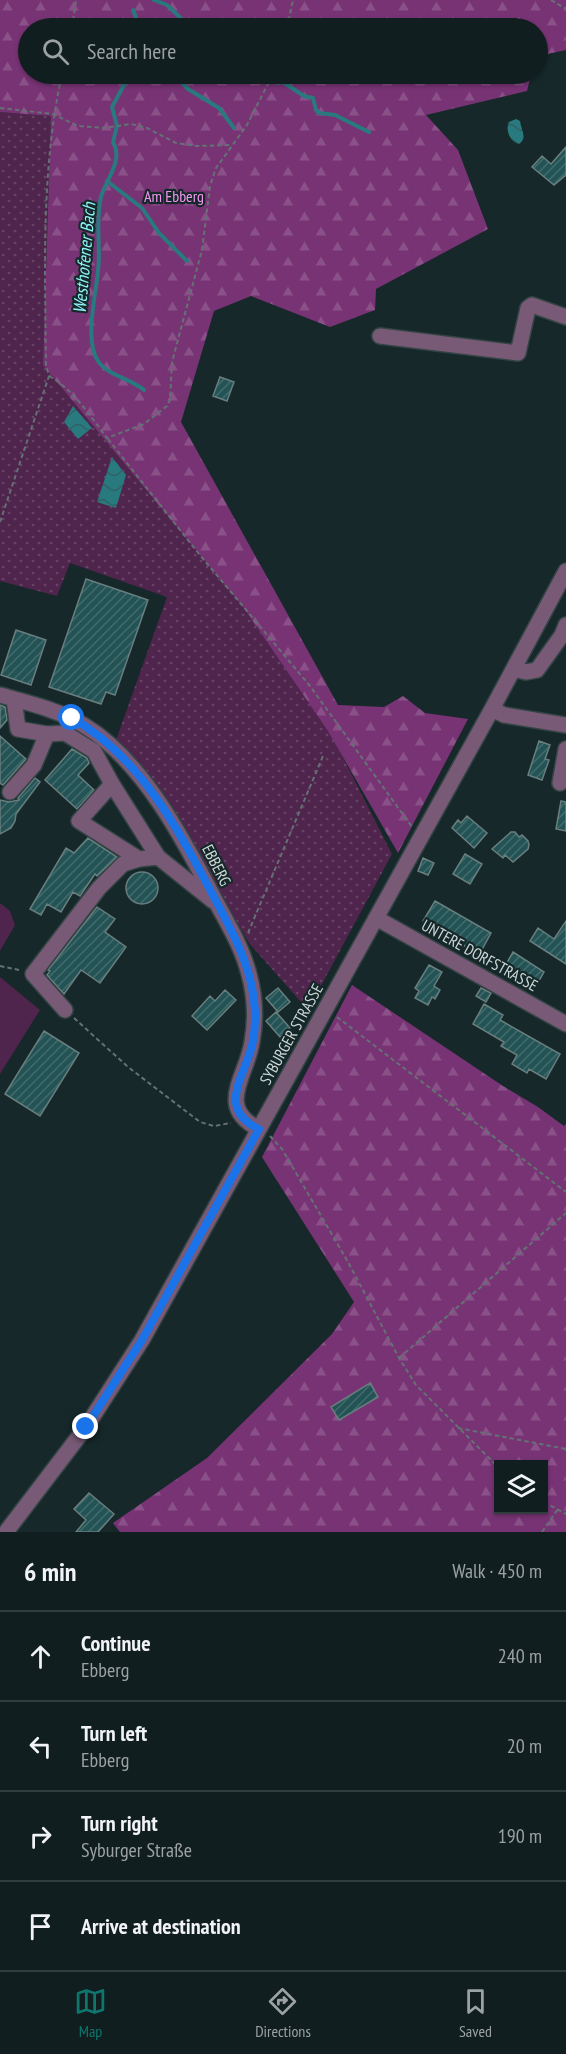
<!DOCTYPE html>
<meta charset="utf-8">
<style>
:root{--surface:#101e1f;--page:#192728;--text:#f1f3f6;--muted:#9ca2a4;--line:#303c3d;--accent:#0f766e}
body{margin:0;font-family:"PT Sans Narrow",sans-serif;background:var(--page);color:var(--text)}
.controls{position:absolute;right:18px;bottom:18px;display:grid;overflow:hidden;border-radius:0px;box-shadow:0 2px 4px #0004}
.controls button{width:54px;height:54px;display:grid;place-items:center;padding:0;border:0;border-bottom:2px solid var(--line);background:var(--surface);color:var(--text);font:30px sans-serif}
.stop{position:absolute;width:18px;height:18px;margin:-14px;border:4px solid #1a73e8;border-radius:50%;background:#fff}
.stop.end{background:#1a73e8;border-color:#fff;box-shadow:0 2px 6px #0008}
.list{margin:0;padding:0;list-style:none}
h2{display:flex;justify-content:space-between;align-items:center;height:78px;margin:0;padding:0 24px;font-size:26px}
h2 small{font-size:20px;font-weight:400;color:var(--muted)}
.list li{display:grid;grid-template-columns:39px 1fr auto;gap:18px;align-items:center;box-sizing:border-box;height:90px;padding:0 24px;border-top:2px solid var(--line)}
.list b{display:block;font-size:22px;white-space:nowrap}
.list p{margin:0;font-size:20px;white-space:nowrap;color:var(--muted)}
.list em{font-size:20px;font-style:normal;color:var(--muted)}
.icon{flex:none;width:33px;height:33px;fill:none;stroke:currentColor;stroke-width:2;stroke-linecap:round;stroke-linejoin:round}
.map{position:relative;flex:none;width:566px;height:1532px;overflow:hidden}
.search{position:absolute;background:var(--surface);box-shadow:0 2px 4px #0004;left:18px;right:18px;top:18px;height:66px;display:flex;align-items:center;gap:15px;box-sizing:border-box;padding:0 21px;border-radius:33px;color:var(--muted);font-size:22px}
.sheet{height:438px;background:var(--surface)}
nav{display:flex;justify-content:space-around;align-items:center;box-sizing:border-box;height:84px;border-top:2px solid var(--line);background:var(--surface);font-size:16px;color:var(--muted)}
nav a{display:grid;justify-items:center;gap:3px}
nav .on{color:var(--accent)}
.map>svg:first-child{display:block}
.grass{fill:url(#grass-dots)}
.forest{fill:url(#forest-firs);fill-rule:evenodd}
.pitch{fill:#4f244d}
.water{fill:url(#water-waves)}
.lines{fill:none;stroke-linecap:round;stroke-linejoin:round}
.stream{stroke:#287a7e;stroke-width:4}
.building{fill:url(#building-hatch);stroke:#697e7e;stroke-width:1.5}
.minor-casing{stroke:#334445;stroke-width:18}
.path{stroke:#637273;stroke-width:2;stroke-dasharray:4.5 3;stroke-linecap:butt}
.minor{stroke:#795a76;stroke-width:15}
.route{stroke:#1a73e8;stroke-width:8}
.labels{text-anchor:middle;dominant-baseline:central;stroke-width:4.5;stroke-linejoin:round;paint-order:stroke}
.park-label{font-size:16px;fill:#f597f1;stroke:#162829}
.street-label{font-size:16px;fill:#ced9d9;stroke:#162829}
.water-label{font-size:18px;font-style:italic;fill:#8ef3f8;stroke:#162829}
</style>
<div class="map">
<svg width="566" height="1532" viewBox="0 0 566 1532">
<defs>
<pattern id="grass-dots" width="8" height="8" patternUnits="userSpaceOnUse" patternTransform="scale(1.5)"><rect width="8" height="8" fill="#4f244d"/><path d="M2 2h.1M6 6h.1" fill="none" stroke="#674366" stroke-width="1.8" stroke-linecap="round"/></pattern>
<pattern id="forest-firs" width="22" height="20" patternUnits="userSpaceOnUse" patternTransform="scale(1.5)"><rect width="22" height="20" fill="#783375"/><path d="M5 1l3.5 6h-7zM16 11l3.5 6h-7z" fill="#8a5088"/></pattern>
<pattern id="water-waves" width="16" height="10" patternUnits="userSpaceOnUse" patternTransform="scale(1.5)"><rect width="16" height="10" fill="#287a7e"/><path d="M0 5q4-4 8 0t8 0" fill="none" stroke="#326063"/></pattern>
<pattern id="building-hatch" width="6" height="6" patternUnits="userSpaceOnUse" patternTransform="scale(1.5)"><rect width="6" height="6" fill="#235355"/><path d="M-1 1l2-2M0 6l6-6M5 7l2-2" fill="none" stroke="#426b6d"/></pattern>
</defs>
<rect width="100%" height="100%" fill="#162829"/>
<path class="grass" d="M0,112L51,116L43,365L243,607L332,736L392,854L308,1010L249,943L178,817L115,743L167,597L70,563L57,596L0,581Z"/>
<path class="forest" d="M0,0H566V50L538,56V28H28V74H531L527,91L426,115L458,150L488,229L376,289L375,310L330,327L251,296L214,311L181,422L338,705L384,707L403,696L425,713L468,719L398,853L328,731L243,607L43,365L51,116L0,112Z
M352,985L503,1086L538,1107L564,1126L566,1124V1532H120L113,1523L207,1458L332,1334L354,1302L262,1157ZM498,1464H544V1510H498Z"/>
<path class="pitch" d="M0,903L10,911L15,925L0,951Z
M0,977L40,1010L0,1074Z"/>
<path class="water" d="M516,119L520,121C521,130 528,138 519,144C510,142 505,130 509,122Z
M73,406L92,428L78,439L64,422Z
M112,457L126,475L116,508L97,502Z"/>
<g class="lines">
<path class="stream" d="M154,0L167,5L191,28
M133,10L140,28
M130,74L112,107L117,126L113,142C124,160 106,179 101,197C95,221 101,247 98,271C96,293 84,341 98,361C108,376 130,378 144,390
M173,74L188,89L219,108L234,128
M259,74L265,77
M277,83L283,82L304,96L313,98L316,110L319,113L335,115L369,132
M107,181L142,208L159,233L187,261"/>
</g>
<path class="building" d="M566,147V175L554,185L532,167L542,156L551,164Z
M220,377L234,382L227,401L213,396Z
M86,579L148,600L115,695L106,692L101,704L49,687Z
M16,630L46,640L31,685L1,675Z
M0,705L5,707L7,720L0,728Z
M0,736L26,759L3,785L0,783Z
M539,741L550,745L545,759L549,760L542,780L528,775Z
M72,749L87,758L89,763L78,775L94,790L77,809L45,780Z
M35,778L40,782L16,814L15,821L11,828L0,834V800L9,802L19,800L18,798Z
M561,801L566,802V831L556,829Z
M467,816L487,833L474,848L452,828L458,820L461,823Z
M511,832H515L519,837L522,835L528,841L529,845L528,849L513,862L505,855L503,858L492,849Z
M88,838L117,857L97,876L95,874L80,896L73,892L61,912L47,904L41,915L30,909L66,848L74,853Z
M465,854L482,864L470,884L453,874Z
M423,858L434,863L428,875L418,871Z
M126 888a16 16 0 1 1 32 0a16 16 0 1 1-32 0Z
M435,901L491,933L479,955L423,921Z
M97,907L115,919L105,932L126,947L100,983L81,970L64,994L47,975L50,971L48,970Z
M566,921V964L530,941L538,928L554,939Z
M513,952L544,972L536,986L504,968Z
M429,965L442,972L434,986L440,990L435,999L432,997L428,1005L415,998L419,991L415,988Z
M278,988L290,1002L278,1012L266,998Z
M481,988L491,993L486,1002L476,996Z
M225,990L236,1000L207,1030L192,1016L210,996L215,1001Z
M484,1004L503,1015L500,1020L560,1054L546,1079L529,1069L527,1073L512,1064L517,1055L501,1046L504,1042L473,1024Z
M276,1012L290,1028L280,1037L266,1021Z
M44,1031L79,1053L40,1116L5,1094Z
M370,1383L378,1397L339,1420L331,1407Z
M89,1493L114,1514L98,1532H76L86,1520L74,1509Z"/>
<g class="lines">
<g class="minor-casing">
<path id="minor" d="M380,336L518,353L528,308L532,305L566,317
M514,669L526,672L537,670L562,635L566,625
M0,695C29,703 59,710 85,726C143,761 185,842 215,900C228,924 242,947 249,974C255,996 256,1020 252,1042C247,1076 215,1107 259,1129
M14,699L18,729L47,734
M492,709L504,715L566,725
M560,783L566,749
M10,792L34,765L47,734L65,733L94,751L112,784
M139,859L79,821L112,784L158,857
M376,918L566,1024
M65,1010L33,974L99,888L123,864L139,859L158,857L213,901
M6,1532L86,1427L142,1340L492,709L566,571"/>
</g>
<path class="path" d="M551,0L566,9
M72,28L76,0
M287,28L293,0
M0,108L53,114L78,126L104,128L131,124L147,128L176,143L197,146L232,145
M49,376C74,390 90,416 107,438L144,424L167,406L170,400L172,362L202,250L210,186L216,168L247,125L273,74
M108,439L199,554L310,686L412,827
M0,522L49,376L46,365C45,268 41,169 62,74
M248,933L323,756
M0,966L19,970
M337,1017L566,1192
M74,1018L128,1067L200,1122L214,1126L231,1123
M270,1136L282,1149L348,1262L399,1358L416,1385L498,1467
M399,1358L566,1213
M458,1428L566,1449
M544,1502L566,1514
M542,1532L558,1509"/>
<use href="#minor" class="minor"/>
</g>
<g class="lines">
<path class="route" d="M72,718C141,757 179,831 215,899C232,932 250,963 254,1001C256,1015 255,1032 252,1046C243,1079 217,1109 259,1129L142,1340L86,1427"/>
</g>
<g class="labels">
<g class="park-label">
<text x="174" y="196">Am Ebberg</text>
</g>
<g class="street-label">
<text transform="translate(217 865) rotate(63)">EBBERG</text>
<text transform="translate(480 955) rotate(29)">UNTERE DORFSTRASSE</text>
<text transform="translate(291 1034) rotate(-61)">SYBURGER STRASSE</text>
</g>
<g class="water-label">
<text transform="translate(84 258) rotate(-85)">Westhofener Bach</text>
</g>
</g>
</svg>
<div class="controls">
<button><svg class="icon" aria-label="layers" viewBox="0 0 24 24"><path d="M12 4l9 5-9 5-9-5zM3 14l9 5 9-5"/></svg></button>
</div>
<div class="stop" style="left:72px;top:718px"></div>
<div class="stop end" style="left:86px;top:1427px"></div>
<div class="search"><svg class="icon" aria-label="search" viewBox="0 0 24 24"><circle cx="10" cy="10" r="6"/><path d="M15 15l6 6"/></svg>Search here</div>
</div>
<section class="sheet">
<h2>6 min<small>Walk · 450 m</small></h2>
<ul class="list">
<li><svg class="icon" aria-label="ahead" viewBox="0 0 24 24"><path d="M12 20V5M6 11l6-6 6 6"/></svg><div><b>Continue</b><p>Ebberg</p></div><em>240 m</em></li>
<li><svg class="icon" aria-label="left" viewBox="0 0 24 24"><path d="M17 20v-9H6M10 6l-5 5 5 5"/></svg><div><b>Turn left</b><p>Ebberg</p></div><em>20 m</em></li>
<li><svg class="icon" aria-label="right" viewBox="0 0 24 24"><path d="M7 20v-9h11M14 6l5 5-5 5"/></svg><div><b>Turn right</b><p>Syburger Straße</p></div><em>190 m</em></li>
<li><svg class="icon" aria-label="arrive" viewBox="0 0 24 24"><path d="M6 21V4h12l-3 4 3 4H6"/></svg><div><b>Arrive at destination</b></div></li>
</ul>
</section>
<nav>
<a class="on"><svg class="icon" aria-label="map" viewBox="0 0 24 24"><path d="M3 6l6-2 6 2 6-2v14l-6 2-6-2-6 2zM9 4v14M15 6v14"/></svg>Map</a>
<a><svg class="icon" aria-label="directions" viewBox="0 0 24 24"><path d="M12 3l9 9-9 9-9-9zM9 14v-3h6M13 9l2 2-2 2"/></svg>Directions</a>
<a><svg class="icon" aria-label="saved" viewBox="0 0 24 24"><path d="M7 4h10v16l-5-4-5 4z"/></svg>Saved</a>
</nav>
